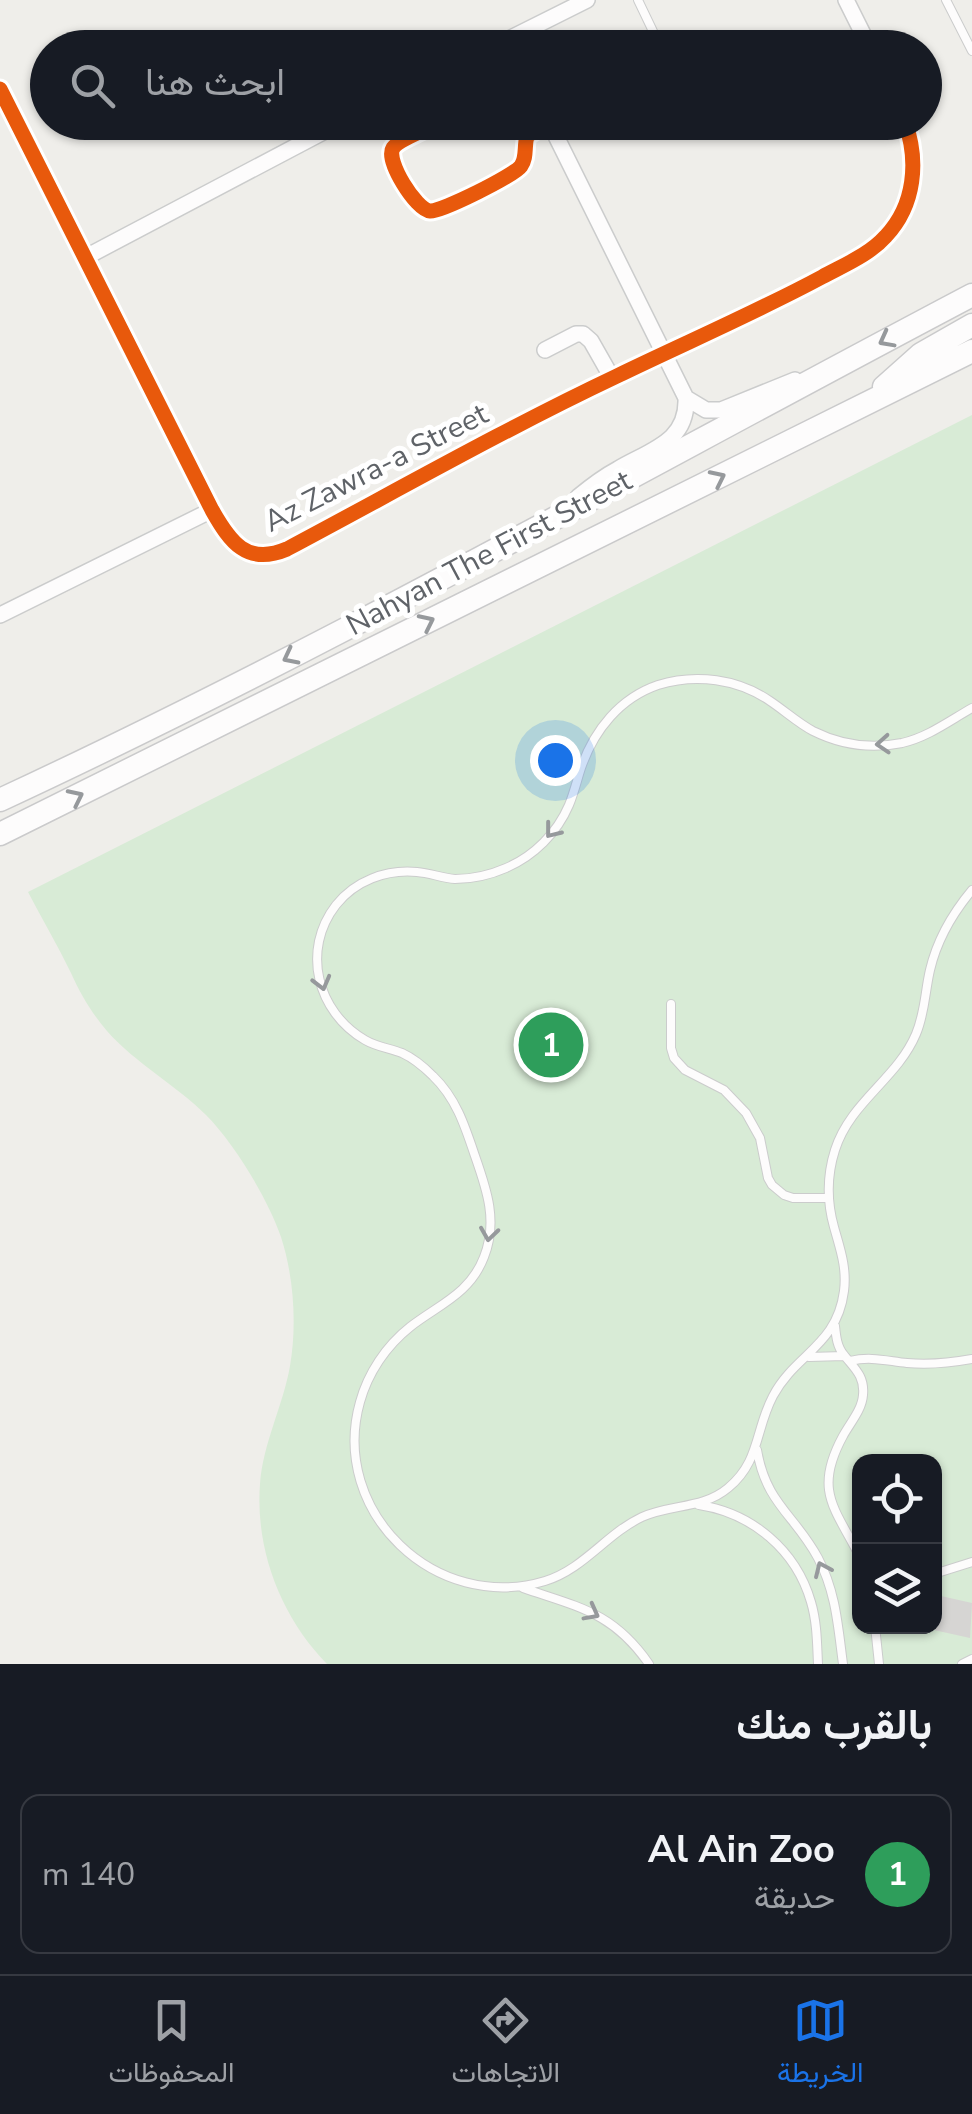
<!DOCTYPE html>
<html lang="ar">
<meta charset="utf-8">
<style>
:root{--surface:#171b24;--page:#20242c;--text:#f1f3f6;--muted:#9ea1a6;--line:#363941;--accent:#1a73e8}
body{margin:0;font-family:"Nunito Sans",Vazirmatn,sans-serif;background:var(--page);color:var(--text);direction:rtl}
.controls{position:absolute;right:30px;bottom:30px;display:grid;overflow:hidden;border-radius:20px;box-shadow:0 2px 8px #0004}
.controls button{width:90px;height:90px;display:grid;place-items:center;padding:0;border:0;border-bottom:2px solid var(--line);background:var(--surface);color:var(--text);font:50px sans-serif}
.you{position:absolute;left:555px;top:760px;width:35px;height:35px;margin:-25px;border:8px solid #fff;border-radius:50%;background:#1a73e8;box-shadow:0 0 0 15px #1a73e833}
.badge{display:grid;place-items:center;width:65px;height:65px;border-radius:50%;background:var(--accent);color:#fff;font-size:32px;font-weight:700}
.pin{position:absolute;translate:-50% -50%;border:5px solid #fff;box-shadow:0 2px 10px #0006}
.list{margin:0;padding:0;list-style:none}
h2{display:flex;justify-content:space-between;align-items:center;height:130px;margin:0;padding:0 40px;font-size:42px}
h2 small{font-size:32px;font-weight:400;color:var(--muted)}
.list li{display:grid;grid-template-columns:65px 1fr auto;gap:30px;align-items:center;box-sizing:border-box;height:160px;margin:0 20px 20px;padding:0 20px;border:2px solid var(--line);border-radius:20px}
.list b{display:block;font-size:38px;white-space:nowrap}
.list p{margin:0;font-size:32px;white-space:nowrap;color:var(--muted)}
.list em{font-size:32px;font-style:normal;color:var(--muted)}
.icon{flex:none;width:55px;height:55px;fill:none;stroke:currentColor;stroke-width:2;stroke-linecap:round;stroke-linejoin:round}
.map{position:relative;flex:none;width:972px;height:1664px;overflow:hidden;direction:ltr}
.search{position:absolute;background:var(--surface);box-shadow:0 2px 8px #0004;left:30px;right:30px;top:30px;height:110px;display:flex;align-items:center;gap:25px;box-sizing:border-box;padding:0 35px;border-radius:55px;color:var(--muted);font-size:38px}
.sheet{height:310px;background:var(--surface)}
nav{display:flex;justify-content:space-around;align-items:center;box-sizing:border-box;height:140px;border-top:2px solid var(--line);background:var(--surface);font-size:28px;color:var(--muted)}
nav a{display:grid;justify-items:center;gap:5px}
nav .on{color:var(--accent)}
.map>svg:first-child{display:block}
.green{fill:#d8ebd6;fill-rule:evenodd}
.building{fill:#d6d5d3}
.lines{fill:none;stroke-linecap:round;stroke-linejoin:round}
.lane-casing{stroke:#cbcccc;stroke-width:10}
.street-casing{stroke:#cbcccc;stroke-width:18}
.secondary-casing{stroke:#cacacb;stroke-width:25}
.lane{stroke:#fdfcfc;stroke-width:8}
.street{stroke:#fdfcfc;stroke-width:15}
.secondary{stroke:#fdfcfc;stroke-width:22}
.cycleway-casing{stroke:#fff;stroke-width:21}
.cycleway{stroke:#e8590c;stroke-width:15}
.oneway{stroke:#96999c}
.labels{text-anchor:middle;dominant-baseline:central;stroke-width:10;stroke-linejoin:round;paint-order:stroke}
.street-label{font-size:30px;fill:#5f6368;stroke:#fff}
</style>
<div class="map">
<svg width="972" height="1664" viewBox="0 0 972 1664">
<rect width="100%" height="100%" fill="#efeeea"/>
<path class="green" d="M972,415V1664H327C281,1617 255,1550 260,1484C263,1443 283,1406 290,1366C297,1326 294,1277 281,1237C268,1199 234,1143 206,1115C176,1085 135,1063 107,1031C91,1012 81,995 71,973C58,946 42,919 28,892ZM860,1462H934V1626H860Z"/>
<path class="building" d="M941,1596L972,1603L970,1638L934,1630Z"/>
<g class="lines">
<g class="lane-casing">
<path id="lane" d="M638,0L661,48
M946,0L972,51
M972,708C949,721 928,737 902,743C872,749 841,745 813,731C798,723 785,711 770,701C738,679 696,673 658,685C620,698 594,730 581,768C577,780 574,793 569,805C557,833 534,856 506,868C490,875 473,879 455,879C442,878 430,873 417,872C386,869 355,881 336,905C301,950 317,1012 365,1040C377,1047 389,1048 402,1053C413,1058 424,1067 433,1076C456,1098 465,1126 475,1156C487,1190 498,1222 484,1257C470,1294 438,1305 410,1327C386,1346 368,1373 360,1402C329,1512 436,1614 545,1581C584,1569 606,1534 642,1517C671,1504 703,1509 728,1488C760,1462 755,1430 773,1396C795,1354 837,1346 844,1291C847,1267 840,1249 834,1227C827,1202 827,1175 835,1150C850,1102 897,1079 916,1034C925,1013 925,991 930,970C937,940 952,914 972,890
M671,1004V1048L674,1058L685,1070L724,1090L746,1113L760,1138L768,1178L772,1185L784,1195L793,1198H829
M835,1326C836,1336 837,1347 844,1355C854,1368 865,1376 863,1395C862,1410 850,1423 843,1436C813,1491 835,1508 860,1557
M809,1357L844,1356
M850,1361C871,1356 887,1361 907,1363C929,1365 950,1363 972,1359
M757,1450C766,1504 795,1515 818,1558C836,1592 838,1627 843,1664
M699,1505C752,1513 796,1550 811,1602C817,1622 817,1643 818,1664
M934,1574L972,1562
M523,1588C578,1607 613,1612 649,1664
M875,1626L879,1664
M962,1664L972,1659"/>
</g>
<g class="street-casing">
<path id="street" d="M846,0L870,48
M491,48L587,0
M0,89L212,510C230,542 247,566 287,549C396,491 505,429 617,376C685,343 755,313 822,277C844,265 869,255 886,236C915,205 919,161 905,122
M441,122C430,128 399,139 393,148C385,160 416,210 430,211C441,212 515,175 521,166C527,158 524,146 527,136L548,122
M549,122L686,398L706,410H721L795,380
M86,257L342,122
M545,350L576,334H583L591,341L612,378
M578,497C590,487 603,477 618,469C650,450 688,442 686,398
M0,615L212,510"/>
</g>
<g class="secondary-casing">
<path id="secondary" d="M884,387L921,354L972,325
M0,800C331,646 649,465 972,295
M0,834L972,351"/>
</g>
<use href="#lane" class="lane"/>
<use href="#street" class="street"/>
<use href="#secondary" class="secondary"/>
<g class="cycleway-casing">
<path id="cycleway" d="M0,89L212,510C230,542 247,566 287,549C396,491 505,429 617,376C685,343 755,313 822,277C844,265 869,255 886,236C915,205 919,161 905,122
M441,122C430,128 399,139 393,148C385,160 416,210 430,211C441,212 515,175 521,166C527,158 524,146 527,136L548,122"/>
</g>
<use href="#cycleway" class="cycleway"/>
</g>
<defs><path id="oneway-chevron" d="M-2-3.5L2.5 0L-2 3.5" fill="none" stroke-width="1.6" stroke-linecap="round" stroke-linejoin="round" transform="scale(2.5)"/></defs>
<g class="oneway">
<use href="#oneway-chevron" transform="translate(886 340) rotate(152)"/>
<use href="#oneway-chevron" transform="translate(718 478) rotate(-26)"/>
<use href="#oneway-chevron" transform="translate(427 622) rotate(-26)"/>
<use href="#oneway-chevron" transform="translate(290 657) rotate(153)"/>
<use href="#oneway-chevron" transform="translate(883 744) rotate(176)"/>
<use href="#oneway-chevron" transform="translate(76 797) rotate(-26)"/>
<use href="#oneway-chevron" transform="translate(552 831) rotate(128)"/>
<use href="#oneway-chevron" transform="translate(322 983) rotate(75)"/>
<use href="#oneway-chevron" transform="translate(489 1234) rotate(98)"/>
<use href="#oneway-chevron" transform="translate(822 1569) rotate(-114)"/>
<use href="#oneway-chevron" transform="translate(592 1613) rotate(28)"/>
</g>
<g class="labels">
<g class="street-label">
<text transform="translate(376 468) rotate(-27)">Az Zawra-a Street</text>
<text transform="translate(489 553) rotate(-28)">Nahyan The First Street</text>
</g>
</g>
</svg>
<div class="controls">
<button><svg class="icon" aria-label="locate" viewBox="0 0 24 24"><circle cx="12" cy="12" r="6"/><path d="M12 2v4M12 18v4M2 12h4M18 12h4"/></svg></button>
<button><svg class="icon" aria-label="layers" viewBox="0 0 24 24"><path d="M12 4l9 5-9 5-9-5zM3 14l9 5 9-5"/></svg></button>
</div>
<div class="you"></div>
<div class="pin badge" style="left:551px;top:1045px;background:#2e9e5b">1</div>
<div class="search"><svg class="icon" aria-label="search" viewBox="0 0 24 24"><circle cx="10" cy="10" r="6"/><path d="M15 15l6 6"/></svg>ابحث هنا</div>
</div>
<section class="sheet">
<h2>بالقرب منك<small></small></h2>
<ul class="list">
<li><span class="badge" style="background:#2e9e5b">1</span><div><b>Al Ain Zoo</b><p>حديقة</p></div><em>140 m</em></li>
</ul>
</section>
<nav>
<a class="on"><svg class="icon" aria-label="map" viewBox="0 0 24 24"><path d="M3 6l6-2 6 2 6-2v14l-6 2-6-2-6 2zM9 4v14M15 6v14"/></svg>الخريطة</a>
<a><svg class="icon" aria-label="directions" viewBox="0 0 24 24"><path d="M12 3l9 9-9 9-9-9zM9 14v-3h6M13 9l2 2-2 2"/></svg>الاتجاهات</a>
<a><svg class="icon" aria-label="saved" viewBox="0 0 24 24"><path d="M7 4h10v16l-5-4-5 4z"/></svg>المحفوظات</a>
</nav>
